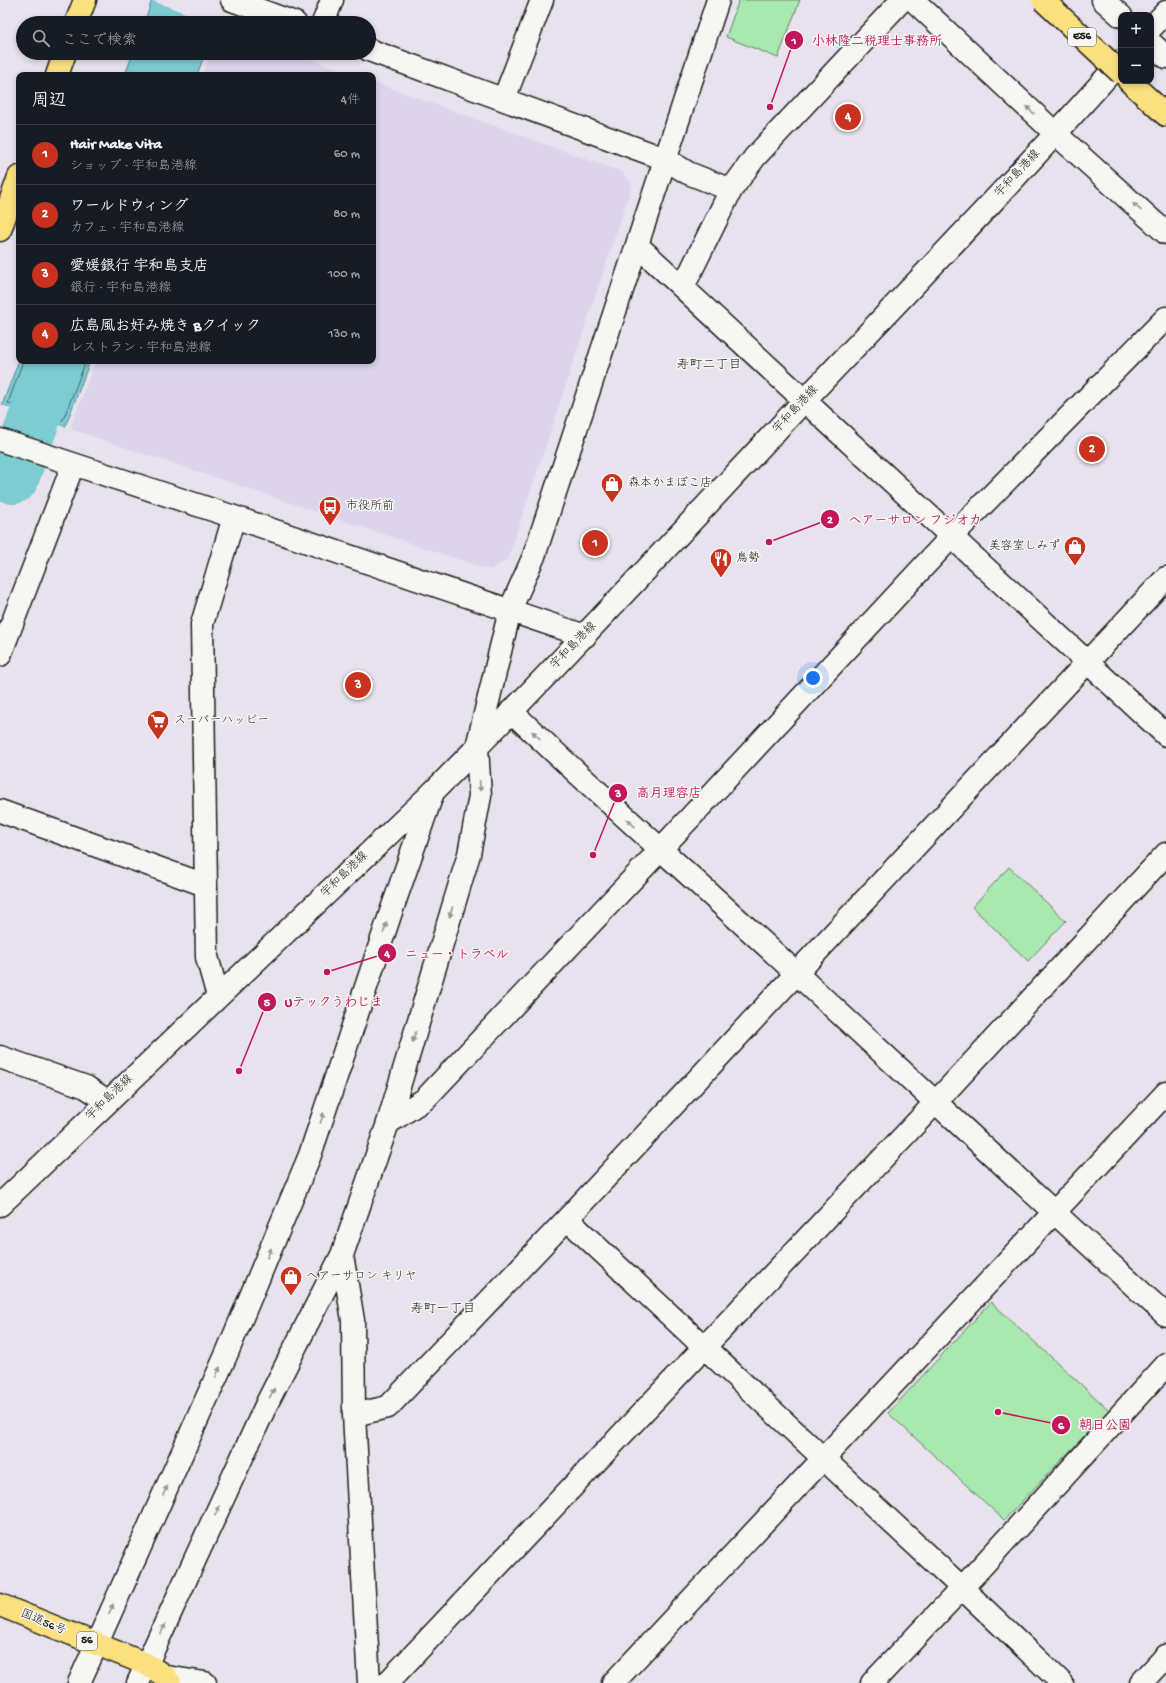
<!DOCTYPE html>
<html lang="ja">
<meta charset="utf-8">
<style>
:root{--surface:#171b24;--page:#242831;--text:#f1f3f6;--muted:#9ea1a6;--line:#363941;--accent:#c8321e}
body{margin:0;font-family:"Gochi Hand","Klee One",sans-serif;background:var(--page);color:var(--text)}
.controls{position:absolute;right:12px;top:12px;display:grid;overflow:hidden;border-radius:8px;box-shadow:0 2px 6px #0003}
.controls button{width:36px;height:36px;display:grid;place-items:center;padding:0;border:0;border-bottom:1px solid var(--line);background:var(--surface);color:var(--text);font:20px sans-serif}
.you{position:absolute;left:813px;top:678px;width:14px;height:14px;margin:-10px;border:3px solid #fff;border-radius:50%;background:#1a73e8;box-shadow:0 0 0 6px #1a73e833}
.badge{display:grid;place-items:center;width:26px;height:26px;border-radius:50%;background:var(--accent);color:#fff;font-size:13px;font-weight:700}
.pin{position:absolute;translate:-50% -50%;border:2px solid #fff;box-shadow:0 1px 4px #0006}
.list{margin:0;padding:0;list-style:none}
h2{display:flex;justify-content:space-between;align-items:center;height:52px;margin:0;padding:0 16px;font-size:17px}
h2 small{font-size:13px;font-weight:400;color:var(--muted)}
.list li{display:grid;grid-template-columns:26px 1fr auto;gap:12px;align-items:center;box-sizing:border-box;height:60px;padding:0 16px;border-top:1px solid var(--line)}
.list b{display:block;font-size:15px;white-space:nowrap}
.list p{margin:0;font-size:13px;white-space:nowrap;color:var(--muted)}
.list em{font-size:13px;font-style:normal;color:var(--muted)}
.icon{flex:none;width:22px;height:22px;fill:none;stroke:currentColor;stroke-width:2;stroke-linecap:round;stroke-linejoin:round}
.map{position:relative;flex:none;width:1166px;height:1683px;overflow:hidden}
.search{position:absolute;background:var(--surface);box-shadow:0 2px 6px #0003;left:16px;top:16px;width:360px;height:44px;display:flex;align-items:center;gap:10px;box-sizing:border-box;padding:0 14px;border-radius:22px;color:var(--muted);font-size:15px}
.panel{position:absolute;background:var(--surface);box-shadow:0 2px 6px #0003;left:16px;top:72px;width:360px;height:292px;border-radius:8px}
.map>svg:first-child{display:block}
.built{fill:#ddd4eb}
.green{fill:#a9e8af;stroke:#628266}
.water{fill:#7bccd2;stroke:#558689}
.pier{fill:#e7e2ee}
.lines{fill:none;stroke-linecap:round;stroke-linejoin:round}
.shore{stroke:#426265;stroke-width:1}
.river{stroke:#7bccd2;stroke-width:52}
.minor-casing{stroke:#1c1c1c;stroke-width:25}
.tertiary-casing{stroke:#1c1c1c;stroke-width:25}
.secondary-casing{stroke:#1c1c1c;stroke-width:25}
.trunk-casing{stroke:#1c1c1c;stroke-width:25}
.motorway-casing{stroke:#1c1c1c;stroke-width:25}
.minor{stroke:#f6f6f2;stroke-width:22}
.tertiary{stroke:#f6f6f2;stroke-width:22}
.secondary{stroke:#f6f6f2;stroke-width:22}
.trunk{stroke:#fbe080;stroke-width:22}
.motorway{stroke:#fbe080;stroke-width:22}
.motorway-bridge-casing{stroke:#1c1c1c;stroke-width:25;stroke-linecap:butt}
.motorway-bridge{stroke:#fbe080;stroke-width:22}
.oneway{fill:#949492}
.labels{text-anchor:middle;dominant-baseline:central;stroke-width:3;stroke-linejoin:round;paint-order:stroke}
.shield{fill:#f6f6f2;stroke:#5d5d5c;stroke-width:1}
.shield-label{font-size:11px;font-weight:bold;fill:#1c1c1c}
.street-label{font-size:12px;fill:#1c1c1c;stroke:#f6f6f2}
.poi-label{font-size:12px;fill:#1c1c1c;stroke:#f6f6f2;text-anchor:start}
.neighbourhood-label{font-size:13px;fill:#1c1c1c;stroke:#f6f6f2}
.leader{fill:none;stroke:#c2185b;stroke-width:1.5}
.callout-dot{fill:#c2185b;stroke:#f6f6f2;stroke-width:1.5}
.mark-label{font-size:12px;text-anchor:middle;font-weight:bold;fill:#fff}
.callout-label{font-size:13px;text-anchor:middle;font-weight:bold;fill:#c2185b;stroke:#f6f6f2;stroke-width:3;stroke-linejoin:round;paint-order:stroke}
</style>
<div class="map">
<svg width="1166" height="1683" viewBox="0 0 1166 1683">
<rect width="100%" height="100%" fill="#e7e2ee"/>
<filter id="ink" filterUnits="userSpaceOnUse"><feTurbulence type="fractalNoise" baseFrequency=".025" numOctaves="2"/><feDisplacementMap in="SourceGraphic" scale="8" xChannelSelector="R" yChannelSelector="G"/><feConvolveMatrix kernelMatrix="1 2 1 2 8 2 1 2 1" color-interpolation-filters="sRGB"/></filter>
<g filter="url(#ink)">
<path class="built" d="M210,53H294L355,75H202Z
M373,82L622,172L632,185L508,559L490,570L70,429L95,361H373Z"/>
<path class="green" d="M739,0H800L778,58L726,37Z
M1009,867L1066,921L1028,961L972,907Z
M991,1302L1109,1410L1004,1520L888,1413Z"/>
<path class="water" d="M152,0L216,23H144Z
M133,53H205L197,75H125Z
M19,360V361H90L65,427L2,405Z"/>
<path class="pier" d="M150,0H227L219,23H212Z
M2,405L65,427L64,429L1,407Z"/>
<g class="lines">
<path class="shore" d="M23,361L8,403L61,421L63,420L86,361
M28,361L15,400L59,415L60,414L80,361
M34,361L22,396L55,407L57,406L74,361"/>
<path class="river" d="M13,478L55,361"/>
<g class="minor-casing">
<path id="minor" d="M323,23L332,0
M504,99L542,0
M665,159L688,173L731,190
M683,287L731,190L755,157L902,0
M805,401L1166,735
M0,655L73,465
M511,711C605,801 703,886 798,975C921,1088 1043,1203 1166,1315
M0,811L205,885
M218,996L207,957L202,624L234,517
M0,1057L86,1087L107,1101
M388,1123L425,1099L660,850L952,536L1166,318
M567,1219L962,1588L1062,1683
M342,1255L353,1320L354,1415L369,1683
M354,1415L388,1407L567,1219L1166,578
M79,1683L227,1353L310,1155L391,912L433,792
M138,1683L268,1401L342,1255L388,1123L469,854L480,796L477,747
M613,1683L1166,1093
M872,1683L962,1588L1166,1365"/>
</g>
<g class="tertiary-casing">
<path id="tertiary" d="M232,0L295,23
M913,0L1056,134L1166,233
M1103,0L1121,16
M1151,43L1166,57
M369,50L665,159
M638,246L805,401
M0,440L234,517L585,636
M477,747L510,610L534,556L718,0
M166,1677L205,1683
M387,1683L935,1103L1166,854"/>
</g>
<g class="secondary-casing">
<path id="secondary" d="M1151,28L1166,12
M0,1205L433,792C554,670 670,544 787,419C899,300 1013,183 1121,61
M1141,1683L1166,1656"/>
</g>
<g class="trunk-casing">
<path id="trunk" d="M76,23L85,0
M57,75L65,53
M0,230L19,177
M0,1605L146,1664L166,1677L170,1683"/>
</g>
<g class="motorway-casing">
<path id="motorway" d="M1129,81L1166,115"/>
</g>
<use href="#minor" class="minor"/>
<use href="#tertiary" class="tertiary"/>
<use href="#secondary" class="secondary"/>
<use href="#trunk" class="trunk"/>
<use href="#motorway" class="motorway"/>
<g class="motorway-bridge-casing">
<path id="motorway-bridge" d="M1043,0L1121,73"/>
</g>
<use href="#motorway-bridge" class="motorway-bridge"/>
</g>
<defs><path id="oneway-solid" d="M-6-.8H1V-3.2L6.5 0L1 3.2V.8H-6Z"/></defs>
<g class="oneway">
<use href="#oneway-solid" transform="translate(1030 110) rotate(-137)"/>
<use href="#oneway-solid" transform="translate(1137 207) rotate(-139)"/>
<use href="#oneway-solid" transform="translate(536 735) rotate(-137)"/>
<use href="#oneway-solid" transform="translate(480 786) rotate(86)"/>
<use href="#oneway-solid" transform="translate(631 823) rotate(-137)"/>
<use href="#oneway-solid" transform="translate(451 912) rotate(107)"/>
<use href="#oneway-solid" transform="translate(385 928) rotate(-72)"/>
<use href="#oneway-solid" transform="translate(414 1037) rotate(107)"/>
<use href="#oneway-solid" transform="translate(322 1118) rotate(-72)"/>
<use href="#oneway-solid" transform="translate(269 1253) rotate(-67)"/>
<use href="#oneway-solid" transform="translate(218 1372) rotate(-66)"/>
<use href="#oneway-solid" transform="translate(272 1393) rotate(-63)"/>
<use href="#oneway-solid" transform="translate(165 1491) rotate(-66)"/>
<use href="#oneway-solid" transform="translate(217 1511) rotate(-65)"/>
<use href="#oneway-solid" transform="translate(111 1609) rotate(-66)"/>
<use href="#oneway-solid" transform="translate(163 1629) rotate(-65)"/>
</g>
</g>
<defs>
<g id="shop-pin" transform="scale(1.15)"><path d="M0 17L-7.5 6A9.5 9.5 0 1 1 7.5 6Z" fill="#c8321e" stroke="#f6f6f2"/><path d="M-5-2.5h2.3a2.7 3.5 0 0 1 5.4 0H5L5.5 6h-11ZM-1.5-2.5h3a1.5 2.3 0 0 0-3 0Z" fill="#fff"/></g>
<g id="bus-pin" transform="scale(1.15)"><path d="M0 17L-7.5 6A9.5 9.5 0 1 1 7.5 6Z" fill="#c8321e" stroke="#f6f6f2"/><path d="M-5-6H5V4H4V6H2V4H-2V6H-4V4H-5ZM-3.5-4V0h7V-4ZM-3.5 1.2v1.5H-2V1.2ZM2 1.2v1.5H3.5V1.2Z" fill="#fff"/></g>
<g id="restaurant-pin" transform="scale(1.15)"><path d="M0 17L-7.5 6A9.5 9.5 0 1 1 7.5 6Z" fill="#c8321e" stroke="#f6f6f2"/><path d="M-5-6h1v4h1v-4h1v4h1v-4h1v5L-1.5 .5V6h-2V.5L-5-1ZM5-6V6H3V1.5H1.5Q1.5-4 5-6Z" fill="#fff"/></g>
<g id="supermarket-pin" transform="scale(1.15)"><path d="M0 17L-7.5 6A9.5 9.5 0 1 1 7.5 6Z" fill="#c8321e" stroke="#f6f6f2"/><path d="M-6-5.5h2.5l.6 2H6L4.5 2H-2.5L-4.4-4H-6ZM-1.5 3.2a1.3 1.3 0 1 0 .1 0ZM3 3.2a1.3 1.3 0 1 0 .1 0Z" fill="#fff"/></g>
</defs>
<g fill-rule="evenodd">
<use href="#shop-pin" x="612" y="484"/>
<use href="#bus-pin" x="330" y="507"/>
<use href="#shop-pin" x="1075" y="547"/>
<use href="#restaurant-pin" x="721" y="559"/>
<use href="#supermarket-pin" x="158" y="721"/>
<use href="#shop-pin" x="291" y="1277"/>
</g>
<g class="labels">
<g class="shield">
<rect x="1068" y="28" width="28" height="18" rx="3"/>
<rect x="77" y="1632" width="20" height="18" rx="3"/>
</g>
<g class="shield-label">
<text x="1082" y="37">E56</text>
<text x="87" y="1641">56</text>
</g>
<g class="street-label">
<text transform="translate(1018 174) rotate(-47)">宇和島港線</text>
<text transform="translate(796 410) rotate(-47)">宇和島港線</text>
<text transform="translate(574 646) rotate(-46)">宇和島港線</text>
<text transform="translate(345 875) rotate(-44)">宇和島港線</text>
<text transform="translate(110 1098) rotate(-44)">宇和島港線</text>
<text transform="translate(43 1623) rotate(23)">国道56号</text>
</g>
<g class="poi-label">
<text x="628" y="484">森本かまぼこ店</text>
<text x="346" y="507">市役所前</text>
<text x="1060" y="547" text-anchor="end">美容室しみず</text>
<text x="736" y="559">鳥勢</text>
<text x="174" y="721">スーパーハッピー</text>
<text x="306" y="1277">ヘアーサロン キリヤ</text>
</g>
<g class="neighbourhood-label">
<text x="709" y="365">寿町二丁目</text>
<text x="443" y="1309">寿町一丁目</text>
</g>
</g>
<path class="leader" d="M770 107L794 40M769 542L830 519M593 855L618 793M327 972L387 953M239 1071L267 1002M998 1412L1061 1425"/>
<g class="callout-dot">
<circle cx="770" cy="107" r="4"/>
<circle cx="769" cy="542" r="4"/>
<circle cx="593" cy="855" r="4"/>
<circle cx="327" cy="972" r="4"/>
<circle cx="239" cy="1071" r="4"/>
<circle cx="998" cy="1412" r="4"/>
<circle cx="794" cy="40" r="10"/>
<circle cx="830" cy="519" r="10"/>
<circle cx="618" cy="793" r="10"/>
<circle cx="387" cy="953" r="10"/>
<circle cx="267" cy="1002" r="10"/>
<circle cx="1061" cy="1425" r="10"/>
</g>
<g class="mark-label">
<text x="794" y="44">1</text>
<text x="830" y="523">2</text>
<text x="618" y="797">3</text>
<text x="387" y="957">4</text>
<text x="267" y="1006">5</text>
<text x="1061" y="1429">6</text>
</g>
<g class="callout-label">
<text x="877" y="45">小林隆二税理士事務所</text>
<text x="915" y="524">ヘアーサロン フジオカ</text>
<text x="669" y="797">高月理容店</text>
<text x="457" y="958">ニュー・トラベル</text>
<text x="334" y="1006">Uテックうわじま</text>
<text x="1105" y="1429">朝日公園</text>
</g>
</svg>
<div class="controls">
<button>+</button>
<button>−</button>
</div>
<div class="you"></div>
<div class="pin badge" style="left:595px;top:543px">1</div>
<div class="pin badge" style="left:1092px;top:449px">2</div>
<div class="pin badge" style="left:358px;top:685px">3</div>
<div class="pin badge" style="left:848px;top:117px">4</div>
<div class="search"><svg class="icon" aria-label="search" viewBox="0 0 24 24"><circle cx="10" cy="10" r="6"/><path d="M15 15l6 6"/></svg>ここで検索</div>
<section class="panel">
<h2>周辺<small>4件</small></h2>
<ul class="list">
<li><span class="badge">1</span><div><b>Hair Make Vita</b><p>ショップ · 宇和島港線</p></div><em>60 m</em></li>
<li><span class="badge">2</span><div><b>ワールドウィング</b><p>カフェ · 宇和島港線</p></div><em>80 m</em></li>
<li><span class="badge">3</span><div><b>愛媛銀行 宇和島支店</b><p>銀行 · 宇和島港線</p></div><em>100 m</em></li>
<li><span class="badge">4</span><div><b>広島風お好み焼き Bクイック</b><p>レストラン · 宇和島港線</p></div><em>130 m</em></li>
</ul>
</section>
</div>
